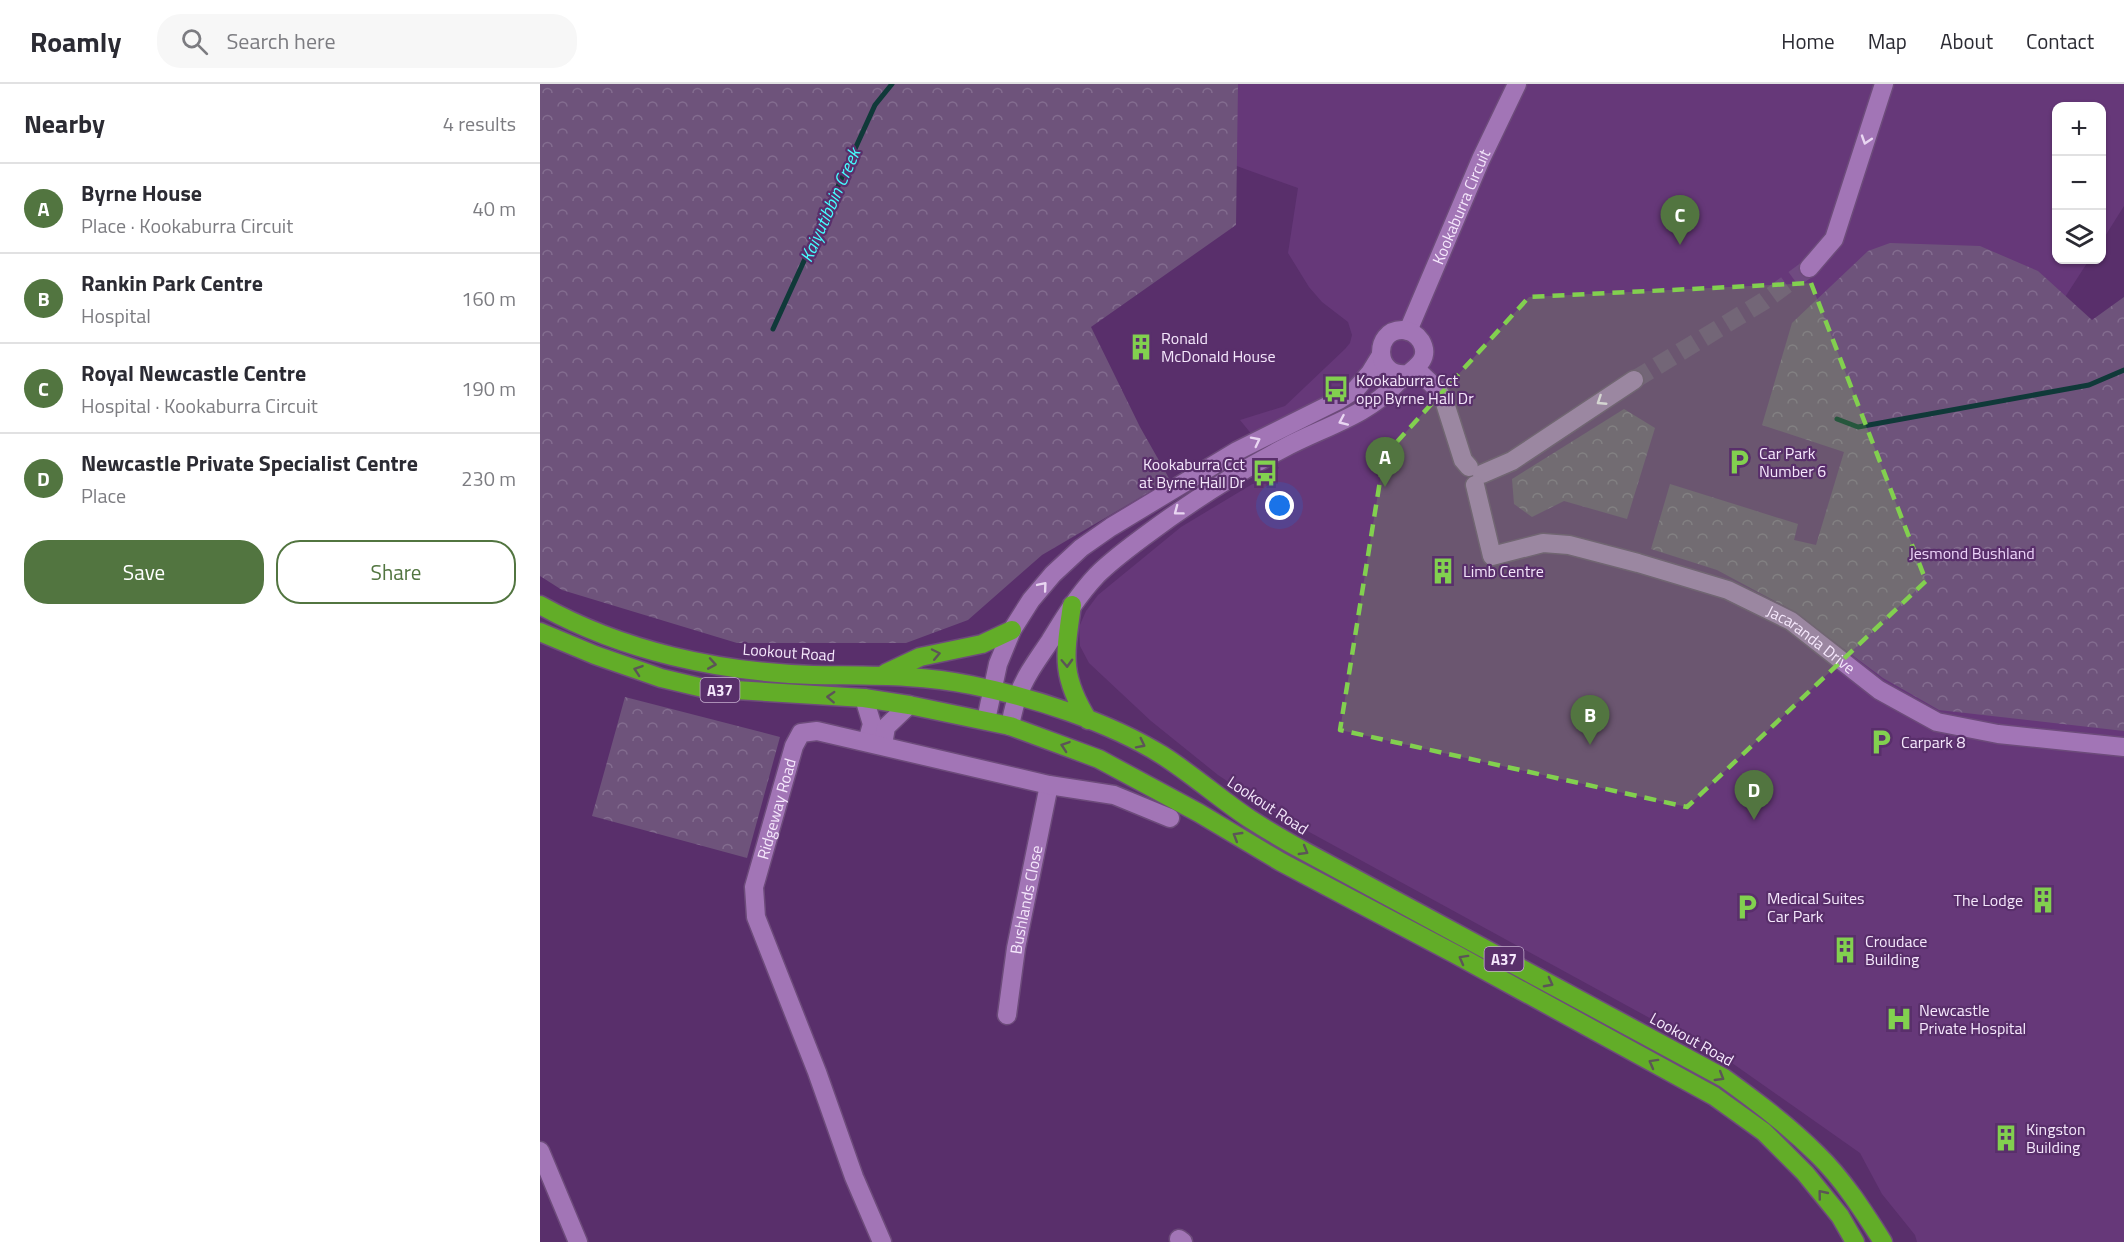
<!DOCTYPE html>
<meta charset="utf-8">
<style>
:root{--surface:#fff;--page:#f7f7f7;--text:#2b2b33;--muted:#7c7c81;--line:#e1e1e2;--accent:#527540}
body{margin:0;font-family:"Titillium Web",sans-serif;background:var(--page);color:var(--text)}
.controls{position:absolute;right:18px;top:18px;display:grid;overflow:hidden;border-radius:12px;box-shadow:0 2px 4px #0004}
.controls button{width:54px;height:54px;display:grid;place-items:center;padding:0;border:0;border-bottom:2px solid var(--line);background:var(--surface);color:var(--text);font:30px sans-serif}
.you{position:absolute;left:740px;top:422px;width:21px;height:21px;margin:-15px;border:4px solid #fff;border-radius:50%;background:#1a73e8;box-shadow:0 0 0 9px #1a73e833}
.badge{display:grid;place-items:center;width:39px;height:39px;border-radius:50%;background:var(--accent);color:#fff;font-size:20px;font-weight:700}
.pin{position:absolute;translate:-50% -50px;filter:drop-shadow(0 2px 3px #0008)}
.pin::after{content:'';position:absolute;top:32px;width:21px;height:18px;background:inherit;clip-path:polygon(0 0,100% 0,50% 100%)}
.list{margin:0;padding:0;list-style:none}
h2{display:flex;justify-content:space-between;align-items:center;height:78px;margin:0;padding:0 24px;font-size:26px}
h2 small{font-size:20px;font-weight:400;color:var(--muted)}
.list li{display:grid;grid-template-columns:39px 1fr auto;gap:18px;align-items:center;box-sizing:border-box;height:90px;padding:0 24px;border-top:2px solid var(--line)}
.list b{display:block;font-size:22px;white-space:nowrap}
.list p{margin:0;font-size:20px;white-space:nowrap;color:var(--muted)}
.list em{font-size:20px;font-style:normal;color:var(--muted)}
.actions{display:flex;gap:12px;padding:18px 24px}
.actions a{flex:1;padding:14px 0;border:2px solid var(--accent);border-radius:24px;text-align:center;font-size:21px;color:var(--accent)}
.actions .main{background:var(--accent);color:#fff}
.icon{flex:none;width:33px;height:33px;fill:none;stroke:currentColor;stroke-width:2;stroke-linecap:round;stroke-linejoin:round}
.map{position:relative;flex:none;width:1584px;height:1158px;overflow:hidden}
header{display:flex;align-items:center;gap:36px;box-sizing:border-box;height:84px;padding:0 30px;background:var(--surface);border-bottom:2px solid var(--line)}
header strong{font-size:28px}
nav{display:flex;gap:33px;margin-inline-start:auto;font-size:21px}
.search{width:420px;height:54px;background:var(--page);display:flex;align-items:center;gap:15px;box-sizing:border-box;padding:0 21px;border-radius:24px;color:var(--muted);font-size:22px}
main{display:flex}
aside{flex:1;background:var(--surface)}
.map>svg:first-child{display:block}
.built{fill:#663879}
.forest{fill:url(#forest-crowns)}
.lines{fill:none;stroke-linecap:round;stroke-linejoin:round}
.stream{stroke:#103939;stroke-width:5}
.street-tunnel{stroke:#704b81;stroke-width:18;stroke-dasharray:18 9;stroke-linecap:butt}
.street-casing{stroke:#6d4b7b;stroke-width:21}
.highway-casing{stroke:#6d4b7b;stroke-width:21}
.street{stroke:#a275b6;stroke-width:18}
.highway{stroke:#62ad28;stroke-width:18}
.oneway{stroke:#e9d6f2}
.oneway2{stroke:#5c5557}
.marked{fill:#82d04f;fill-opacity:0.2;stroke:#82d04f;stroke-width:4.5;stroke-dasharray:12 8;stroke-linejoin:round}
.labels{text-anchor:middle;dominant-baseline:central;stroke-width:4.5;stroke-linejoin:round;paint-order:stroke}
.shield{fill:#592f6b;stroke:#c6b0d0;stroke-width:1.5}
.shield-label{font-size:15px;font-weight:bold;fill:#f5e7fc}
.street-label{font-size:16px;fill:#f5e7fc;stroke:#592f6b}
.poi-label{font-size:16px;fill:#f5e7fc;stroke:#592f6b;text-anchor:start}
.park-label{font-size:16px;fill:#edd4f9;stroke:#592f6b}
.water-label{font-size:18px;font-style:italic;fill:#45fefe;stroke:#592f6b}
</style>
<header>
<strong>Roamly</strong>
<div class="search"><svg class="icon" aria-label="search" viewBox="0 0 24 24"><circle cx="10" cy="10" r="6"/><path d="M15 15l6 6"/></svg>Search here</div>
<nav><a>Home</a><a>Map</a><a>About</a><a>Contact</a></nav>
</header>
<main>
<aside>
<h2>Nearby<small>4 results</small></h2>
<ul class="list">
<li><span class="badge">A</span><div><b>Byrne House</b><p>Place · Kookaburra Circuit</p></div><em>40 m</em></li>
<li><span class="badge">B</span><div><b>Rankin Park Centre</b><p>Hospital</p></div><em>160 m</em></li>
<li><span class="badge">C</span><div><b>Royal Newcastle Centre</b><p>Hospital · Kookaburra Circuit</p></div><em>190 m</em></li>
<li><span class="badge">D</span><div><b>Newcastle Private Specialist Centre</b><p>Place</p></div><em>230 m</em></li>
</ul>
<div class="actions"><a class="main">Save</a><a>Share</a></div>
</aside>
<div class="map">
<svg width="1584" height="1158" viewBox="0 0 1584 1158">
<defs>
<pattern id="forest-crowns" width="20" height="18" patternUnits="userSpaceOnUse" patternTransform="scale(1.5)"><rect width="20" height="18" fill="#6e537b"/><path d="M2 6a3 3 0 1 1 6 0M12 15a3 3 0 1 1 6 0" fill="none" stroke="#836c8f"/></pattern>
</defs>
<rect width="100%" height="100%" fill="#592f6b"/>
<path class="built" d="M684,0H1584V122L1562,157V22H1516V176H1549L1429,362L1584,449V1158H1377L1375,1151L1342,1110L1320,1069L1192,979L740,732L678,691L611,637L549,579L540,562L539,543L546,527L558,511L641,443L739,384L700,336L745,322L805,265L810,259L812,251L808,238L782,218L769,203L748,169L758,104L669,72Z"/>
<path class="forest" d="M0,0H698L696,141L551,243L600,343L630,396L502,471L428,536L366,559H197L22,506L0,492Z
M1350,159L1440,162L1498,187L1552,236L1584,213V647L1399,626L1343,594L1250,525L1177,486L1111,465L1130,400L1258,440L1254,456L1276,461L1304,368L1222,341L1252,239L1328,167Z
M1084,325L1115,344L1087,435L1024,417L992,433L974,420L972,395Z
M85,613L240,653L207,774L52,732Z"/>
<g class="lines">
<path class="stream" d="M233,245L335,21L352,0
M1297,335L1318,343L1549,301L1584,286"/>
<path class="street-tunnel" d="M1094,296L1224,217L1269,184"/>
<g class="street-casing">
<g id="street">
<path d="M1269,184L1294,155L1344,0"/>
<path id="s1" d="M868,247L941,75L977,0"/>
<path d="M876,285L896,304L904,316L923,376L929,383"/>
<path d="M942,390L972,377L1094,296"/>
<path id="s2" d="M935,401L952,472L1003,459L1029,461L1098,479L1188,506L1251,537L1339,606L1397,638L1458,650L1584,663"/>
<path d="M324,614L332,640L327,658"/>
<path d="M446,636L458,580L472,546L491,516L513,490L541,464L571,443L697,367L799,316L816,305L830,289L841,271"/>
<path d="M470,642C472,632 474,621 478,612C485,592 498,575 510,557C524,534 538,511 557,491C572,476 590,463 606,451C650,418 696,389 744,364C783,343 827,332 857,299C869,287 893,278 881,257C877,251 870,246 862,246C833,246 834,293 866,290"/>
<path d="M343,661L346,643L369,621"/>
<path id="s3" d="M467,931L476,864L509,701"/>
<path d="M0,1067L38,1158"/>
<path d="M639,1155L643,1158"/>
<path id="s4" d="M342,1158L314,1093L277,988L216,833L214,803L254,662L261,649L277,647L509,701L574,711L630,734"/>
</g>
</g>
<g class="highway-casing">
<path id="highway" d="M0,521C82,567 179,588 273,591C327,592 378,590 431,601C492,613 569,638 622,671C652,690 680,715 710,735C727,746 746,757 764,767L1184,994C1217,1018 1248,1041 1277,1070C1303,1095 1324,1128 1343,1158
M532,521C525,571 520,591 548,636
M0,548L55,571L121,594L163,604L324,614L369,621L470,642L559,675L659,729L741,778L915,870L1174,1012L1224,1048L1265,1089L1300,1132L1315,1158
M346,589L380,573L442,560L472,546"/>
</g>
<use href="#street" class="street"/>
<use href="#highway" class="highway"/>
</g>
<defs><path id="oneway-chevron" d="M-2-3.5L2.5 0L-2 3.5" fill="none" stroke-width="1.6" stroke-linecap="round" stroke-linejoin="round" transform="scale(1.5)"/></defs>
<g class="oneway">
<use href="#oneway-chevron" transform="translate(1326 56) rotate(108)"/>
<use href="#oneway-chevron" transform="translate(1061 317) rotate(147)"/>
<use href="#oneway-chevron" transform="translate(803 337) rotate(156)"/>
<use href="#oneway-chevron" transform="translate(716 357) rotate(-27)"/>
<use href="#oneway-chevron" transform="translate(638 427) rotate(143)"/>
<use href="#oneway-chevron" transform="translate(503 502) rotate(-50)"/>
</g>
<g class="oneway2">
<use href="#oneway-chevron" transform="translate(396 570) rotate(-12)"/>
<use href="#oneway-chevron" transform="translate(527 579) rotate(88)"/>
<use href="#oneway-chevron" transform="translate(172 580) rotate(10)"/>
<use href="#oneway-chevron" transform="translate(98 586) rotate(-161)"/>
<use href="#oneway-chevron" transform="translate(291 613) rotate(-177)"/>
<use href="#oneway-chevron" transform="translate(601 660) rotate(27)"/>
<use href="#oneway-chevron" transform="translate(525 662) rotate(-161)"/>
<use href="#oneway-chevron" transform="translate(697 752) rotate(-149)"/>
<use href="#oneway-chevron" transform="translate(764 767) rotate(30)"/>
<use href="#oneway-chevron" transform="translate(923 875) rotate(-151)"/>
<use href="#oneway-chevron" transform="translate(1009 899) rotate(28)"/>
<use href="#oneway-chevron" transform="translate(1113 979) rotate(-151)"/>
<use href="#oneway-chevron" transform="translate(1180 993) rotate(31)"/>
<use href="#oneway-chevron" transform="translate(1282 1110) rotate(-129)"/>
</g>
<path class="marked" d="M1271,199L1386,497L1147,723L800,646L844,372L989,213Z"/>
<defs>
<g id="building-bare" transform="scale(2.07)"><path d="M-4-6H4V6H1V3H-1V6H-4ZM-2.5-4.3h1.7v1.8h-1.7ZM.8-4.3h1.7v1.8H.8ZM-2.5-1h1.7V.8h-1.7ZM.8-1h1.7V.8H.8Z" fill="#82d04f" stroke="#592f6b" stroke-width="2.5" paint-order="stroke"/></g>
<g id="bus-bare" transform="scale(2.07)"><path d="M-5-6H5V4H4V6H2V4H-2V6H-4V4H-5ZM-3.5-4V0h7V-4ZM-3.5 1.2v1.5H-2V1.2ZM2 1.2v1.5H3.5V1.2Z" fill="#82d04f" stroke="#592f6b" stroke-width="2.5" paint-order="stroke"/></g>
<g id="parking-bare" transform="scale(2.07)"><path d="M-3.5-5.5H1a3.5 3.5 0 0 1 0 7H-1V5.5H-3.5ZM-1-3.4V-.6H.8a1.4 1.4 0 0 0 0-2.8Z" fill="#82d04f" stroke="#592f6b" stroke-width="2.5" paint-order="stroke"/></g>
<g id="hospital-bare" transform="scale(2.07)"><path d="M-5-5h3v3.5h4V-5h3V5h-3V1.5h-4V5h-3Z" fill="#82d04f" stroke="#592f6b" stroke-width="2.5" paint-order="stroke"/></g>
</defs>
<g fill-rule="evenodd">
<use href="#building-bare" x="601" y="263"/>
<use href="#bus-bare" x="796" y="305"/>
<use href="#parking-bare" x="1199" y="378"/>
<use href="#bus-bare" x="725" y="389"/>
<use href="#building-bare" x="903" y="487"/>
<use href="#parking-bare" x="1341" y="658"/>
<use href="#building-bare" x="1503" y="816"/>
<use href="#parking-bare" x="1207" y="823"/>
<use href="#building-bare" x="1305" y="866"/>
<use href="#hospital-bare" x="1359" y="935"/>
<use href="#building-bare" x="1466" y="1054"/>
</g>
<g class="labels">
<g class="shield">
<rect x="160.5" y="594" width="39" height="24" rx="4.5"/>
<rect x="944.5" y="863" width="39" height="24" rx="4.5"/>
</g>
<g class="shield-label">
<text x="180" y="606">A37</text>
<text x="964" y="875">A37</text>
</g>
<g class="street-label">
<text stroke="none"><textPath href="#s1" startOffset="135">Kookaburra Circuit</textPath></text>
<text stroke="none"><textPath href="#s2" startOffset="414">Jacaranda Drive</textPath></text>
<text transform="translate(249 568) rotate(4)">Lookout Road</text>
<text transform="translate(728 721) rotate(33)">Lookout Road</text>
<text stroke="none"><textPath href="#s4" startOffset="460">Ridgeway Road</textPath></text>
<text stroke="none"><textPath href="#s3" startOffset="117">Bushlands Close</textPath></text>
<text transform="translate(1152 955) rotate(29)">Lookout Road</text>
</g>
<g class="poi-label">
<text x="621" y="254">Ronald<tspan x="621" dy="18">McDonald House</tspan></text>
<text x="816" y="296">Kookaburra Cct<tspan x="816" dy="18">opp Byrne Hall Dr</tspan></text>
<text x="1219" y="369">Car Park<tspan x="1219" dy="18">Number 6</tspan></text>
<text x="705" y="380" text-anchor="end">Kookaburra Cct<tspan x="705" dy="18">at Byrne Hall Dr</tspan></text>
<text x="923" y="487">Limb Centre</text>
<text x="1361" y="658">Carpark 8</text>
<text x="1227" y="814">Medical Suites<tspan x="1227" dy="18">Car Park</tspan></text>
<text x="1483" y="816" text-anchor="end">The Lodge</text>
<text x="1325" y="857">Croudace<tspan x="1325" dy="18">Building</tspan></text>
<text x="1379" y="926">Newcastle<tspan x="1379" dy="18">Private Hospital</tspan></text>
<text x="1486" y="1045">Kingston<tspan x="1486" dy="18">Building</tspan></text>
</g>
<g class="park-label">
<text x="1432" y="469">Jesmond Bushland</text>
</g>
<g class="water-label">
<text transform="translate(290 121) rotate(-66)">Kaiyutibbin Creek</text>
</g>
</g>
</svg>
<div class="controls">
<button>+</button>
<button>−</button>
<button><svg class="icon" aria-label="layers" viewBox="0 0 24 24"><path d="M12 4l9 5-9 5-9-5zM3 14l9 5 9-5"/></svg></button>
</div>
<div class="you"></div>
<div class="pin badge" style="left:845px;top:403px">A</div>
<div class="pin badge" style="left:1050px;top:661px">B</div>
<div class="pin badge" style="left:1140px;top:161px">C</div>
<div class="pin badge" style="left:1214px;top:736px">D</div>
</div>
</main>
